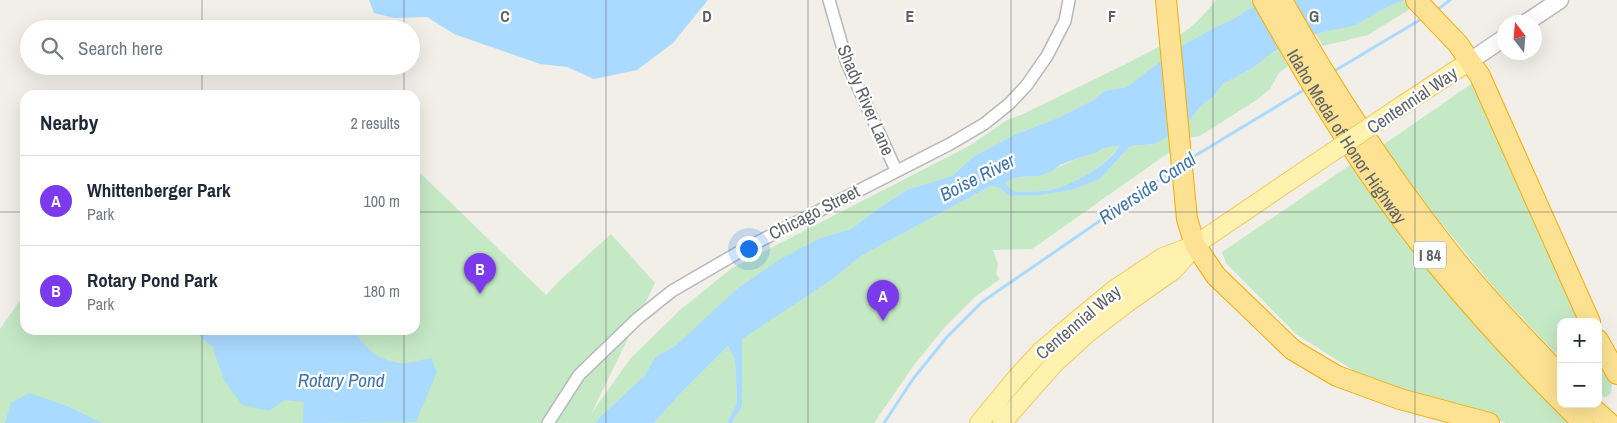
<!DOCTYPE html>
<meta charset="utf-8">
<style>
:root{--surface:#fff;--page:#f2f2f3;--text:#1f2937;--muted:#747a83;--line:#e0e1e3;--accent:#7c3aed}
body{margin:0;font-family:"Archivo Narrow",sans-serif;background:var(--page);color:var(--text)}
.controls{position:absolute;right:15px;bottom:15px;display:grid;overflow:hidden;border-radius:10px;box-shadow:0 5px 20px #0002}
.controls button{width:45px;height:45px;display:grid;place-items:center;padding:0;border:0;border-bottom:1px solid var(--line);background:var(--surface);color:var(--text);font:25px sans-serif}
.compass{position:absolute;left:1497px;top:15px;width:45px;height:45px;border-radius:50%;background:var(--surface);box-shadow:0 5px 20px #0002;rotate:344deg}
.you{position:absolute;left:748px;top:248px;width:18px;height:18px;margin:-12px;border:4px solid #fff;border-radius:50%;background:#1a73e8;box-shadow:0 0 0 8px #1a73e833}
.badge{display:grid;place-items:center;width:32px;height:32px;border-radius:50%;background:var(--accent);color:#fff;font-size:16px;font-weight:700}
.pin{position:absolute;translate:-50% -41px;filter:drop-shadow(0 1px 2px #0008)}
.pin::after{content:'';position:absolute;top:26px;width:18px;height:15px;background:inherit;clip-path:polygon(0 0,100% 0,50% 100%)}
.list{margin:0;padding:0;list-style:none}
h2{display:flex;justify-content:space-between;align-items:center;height:65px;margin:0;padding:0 20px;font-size:21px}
h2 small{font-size:16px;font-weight:400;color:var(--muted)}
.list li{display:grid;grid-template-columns:32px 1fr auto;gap:15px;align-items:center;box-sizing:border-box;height:90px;padding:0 20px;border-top:1px solid var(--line)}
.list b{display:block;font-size:19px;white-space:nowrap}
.list p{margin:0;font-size:16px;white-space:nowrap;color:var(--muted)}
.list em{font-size:16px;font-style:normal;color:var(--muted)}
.icon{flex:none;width:28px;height:28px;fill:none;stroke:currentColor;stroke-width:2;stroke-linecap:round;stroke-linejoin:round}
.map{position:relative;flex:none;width:1617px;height:423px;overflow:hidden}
.search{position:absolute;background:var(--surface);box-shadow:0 5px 20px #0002;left:20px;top:20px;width:400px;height:55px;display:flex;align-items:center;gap:12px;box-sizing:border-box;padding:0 18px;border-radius:28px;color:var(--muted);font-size:19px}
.panel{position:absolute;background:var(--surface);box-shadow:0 5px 20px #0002;left:20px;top:90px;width:400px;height:245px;border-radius:15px}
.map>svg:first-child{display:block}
.green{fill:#c5e8c5}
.water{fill:#aadaff;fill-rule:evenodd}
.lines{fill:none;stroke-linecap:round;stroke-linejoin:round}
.stream{stroke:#aadaff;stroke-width:3}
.minor-casing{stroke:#b5b8bc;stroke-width:14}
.secondary-casing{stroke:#b6babf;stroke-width:19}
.primary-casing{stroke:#f2c960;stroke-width:20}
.motorway-casing{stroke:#f9ab00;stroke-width:22}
.minor{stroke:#fff;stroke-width:11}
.secondary{stroke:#fff;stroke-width:16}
.primary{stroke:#fff2af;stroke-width:18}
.motorway{stroke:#fde293;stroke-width:20}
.primary-bridge-casing{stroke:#f2c960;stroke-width:20;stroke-linecap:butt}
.primary-bridge{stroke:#fff2af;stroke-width:18}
.grid{fill:none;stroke:#5f6368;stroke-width:1;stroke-opacity:0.55}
.labels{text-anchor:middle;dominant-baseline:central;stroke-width:4.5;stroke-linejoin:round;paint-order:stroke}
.shield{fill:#fff;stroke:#8f9295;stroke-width:1}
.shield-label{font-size:16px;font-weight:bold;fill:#5f6368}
.street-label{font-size:18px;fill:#5f6368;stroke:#fff}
.water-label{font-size:19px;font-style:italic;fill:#4174aa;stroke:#fff}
.grid-label{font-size:16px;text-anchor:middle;font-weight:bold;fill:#5f6368;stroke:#fff;stroke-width:4.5;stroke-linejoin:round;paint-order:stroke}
</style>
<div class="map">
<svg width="1617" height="423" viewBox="0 0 1617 423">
<rect width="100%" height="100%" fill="#f1efe8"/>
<path class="green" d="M1216,0H1251L1255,7L1235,18L1218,26L1178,48L1177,37C1193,27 1205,14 1216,0Z
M1405,0H1410L1415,6L1368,35L1323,46L1316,34L1381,10Z
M1164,44L1166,59L1127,87L1104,91L1095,99L1060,117L1016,134L974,156L952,176L909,189L880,207L851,229L820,238L703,321L675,346L655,357L645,375L601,416L595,423H0V329L25,293V330H415V168L546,295L557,283L611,234L655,283L591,414L630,359L680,310L732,268L971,145L1007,120L1021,115L1128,63Z
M1279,50L1288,66L1279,73L1270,89L1258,99L1200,136L1188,138L1186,123L1190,120L1200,107L1214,96L1223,84L1253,68L1273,52Z
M1474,82L1580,322H1561V359L1496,290L1433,213L1383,145Z
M1173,132L1174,149L1032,249L993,250L998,264L996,274L1000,279L975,297L944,328L914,365L874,423H732L742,406L741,339L833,279L861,256L991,186H999L1010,196L1040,195L1072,190L1100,179L1130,146L1155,144Z
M1121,144C1106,165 1075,186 1050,190C1039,192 1026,191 1015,192L1003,183L1018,177L1040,176L1078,158L1096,153L1103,148Z
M1353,163L1572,423H1507L1424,397L1356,372L1296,334L1226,263L1222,252Z
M728,346L735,360L737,404L727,423H654L681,393Z
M1598,360L1612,385L1611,393L1606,397L1598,395Z"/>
<path class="water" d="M369,0H708L673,43L637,70L594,79L567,67L540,64L454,34L427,17L394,18L374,13Z
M1274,0H1405L1381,10L1356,25L1319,33L1273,52L1253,68L1223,84L1214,96L1200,107L1190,120L1165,138L1155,144L1130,146L1100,179L1072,190L1041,195L1010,196L999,187L991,186L861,256L833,279L742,339V406L732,423H727L737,403L735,360L728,346L681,393L654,423H595L601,416L645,375L655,357L675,346L737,289L777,261L820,238L851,229L880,207L909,189L952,176L974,156L1016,134L1060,117L1095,99L1104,91L1127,87L1181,46L1218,26L1235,18L1251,8ZM1120,145C1110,164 1072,186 1050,190C1039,192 1026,191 1015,192L1004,183L1018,177L1040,176L1052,171L1060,165L1078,158L1096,153L1103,148Z
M197,330H355C363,348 379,360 399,363C408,364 421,360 431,358L437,372L416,422L303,423L304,402L285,400L269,411L242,405L224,380L212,346L197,334Z
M29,393L67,406L102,423H5L11,403Z"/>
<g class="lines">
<path class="stream" d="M1437,10L1450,0
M1331,73L1423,18
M1188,160L1307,88
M884,423L913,379L947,337L982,302L1175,169"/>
<g class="minor-casing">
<path id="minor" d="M829,0L847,63L896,170
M548,423L579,375L637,319L672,291L746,248L950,144L984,124L1009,104L1026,86L1047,56L1065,21L1069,0"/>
</g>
<g class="secondary-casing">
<path id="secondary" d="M1527,22L1560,0
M1470,61L1504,38"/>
</g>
<g class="primary-casing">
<path id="primary" d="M1401,106L1470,61
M979,423L1017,377L1041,351L1076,321L1115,289L1163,257L1195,245L1313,165
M1002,423L1055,363L1089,332L1127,303L1174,270L1195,246"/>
</g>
<g class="motorway-casing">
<g id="motorway">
<path d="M1166,0L1187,219L1195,245L1216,276L1293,350L1337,376L1400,399L1489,423"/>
<path id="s1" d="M1263,0C1315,92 1371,184 1438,266C1477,313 1518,358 1561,401"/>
<path d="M1282,0C1329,85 1383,167 1442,243C1478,290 1520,333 1561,376"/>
<path d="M1416,0L1458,44L1480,76L1590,322"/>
<path d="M1598,340L1617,374"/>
<path d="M1564,404L1583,423"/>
<path d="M1588,404L1609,423"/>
</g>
</g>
<use href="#minor" class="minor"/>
<use href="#secondary" class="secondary"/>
<use href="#primary" class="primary"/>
<use href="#motorway" class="motorway"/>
<g class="primary-bridge-casing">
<path id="primary-bridge" d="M1313,165L1401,106"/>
</g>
<use href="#primary-bridge" class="primary-bridge"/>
</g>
<path class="grid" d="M202,0V29M404,0V29M606,0V423M808,0V423M1011,0V423M1213,0V423M1415,0V423M202,66V95M404,66V95M0,212H25M415,212H1617M202,330V423M404,330V423"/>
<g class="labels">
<rect class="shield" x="1414" y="241.5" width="32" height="27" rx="4"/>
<g class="shield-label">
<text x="1430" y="255">I 84</text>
</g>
<g class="street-label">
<text transform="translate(866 100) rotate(67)">Shady River Lane</text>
<text transform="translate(1412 100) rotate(-34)">Centennial Way</text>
<text stroke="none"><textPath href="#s1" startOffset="160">Idaho Medal of Honor Highway</textPath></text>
<text transform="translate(814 212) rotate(-27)">Chicago Street</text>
<text transform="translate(1078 322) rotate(-40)">Centennial Way</text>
</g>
<g class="water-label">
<text transform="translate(977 177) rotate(-27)">Boise River</text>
<text transform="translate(1147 188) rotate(-34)">Riverside Canal</text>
<text x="341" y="380">Rotary Pond</text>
</g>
</g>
<g class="grid-label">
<text x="505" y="22">C</text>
<text x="707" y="22">D</text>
<text x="910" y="22">E</text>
<text x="1112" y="22">F</text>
<text x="1314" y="22">G</text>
</g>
</svg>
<div class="controls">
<button>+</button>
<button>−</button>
</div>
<svg class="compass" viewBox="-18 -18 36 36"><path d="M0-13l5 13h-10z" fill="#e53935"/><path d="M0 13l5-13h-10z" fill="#747a83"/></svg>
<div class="you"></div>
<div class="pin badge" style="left:883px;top:321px">A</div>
<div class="pin badge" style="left:480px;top:294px">B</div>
<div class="search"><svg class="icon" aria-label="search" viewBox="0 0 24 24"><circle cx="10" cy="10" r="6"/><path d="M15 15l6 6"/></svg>Search here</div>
<section class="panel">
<h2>Nearby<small>2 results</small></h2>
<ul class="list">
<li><span class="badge">A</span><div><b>Whittenberger Park</b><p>Park</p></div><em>100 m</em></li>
<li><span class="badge">B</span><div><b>Rotary Pond Park</b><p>Park</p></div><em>180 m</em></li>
</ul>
</section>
</div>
